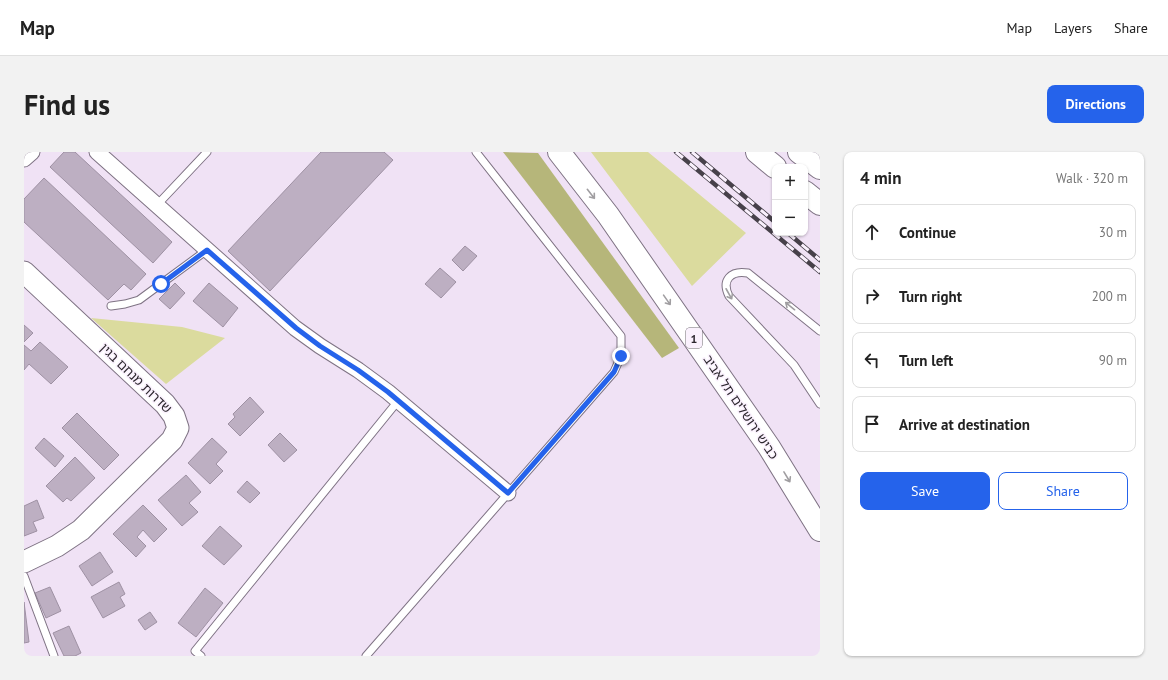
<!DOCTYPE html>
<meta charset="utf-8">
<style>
:root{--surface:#fff;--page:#f2f2f2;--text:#222;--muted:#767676;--line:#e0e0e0;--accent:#2563eb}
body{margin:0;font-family:"PT Sans","Noto Sans Hebrew",sans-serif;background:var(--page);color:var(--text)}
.controls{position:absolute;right:12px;top:12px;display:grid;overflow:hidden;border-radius:8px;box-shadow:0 1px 3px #0004}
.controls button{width:36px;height:36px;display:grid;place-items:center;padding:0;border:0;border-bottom:1px solid var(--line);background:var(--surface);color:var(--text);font:20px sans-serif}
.stop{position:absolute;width:12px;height:12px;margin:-9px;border:3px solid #2563eb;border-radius:50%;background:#fff}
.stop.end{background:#2563eb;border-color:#fff;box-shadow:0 1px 4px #0008}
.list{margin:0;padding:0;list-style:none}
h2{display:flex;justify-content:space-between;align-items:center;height:52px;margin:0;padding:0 16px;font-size:17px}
h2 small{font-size:13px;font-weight:400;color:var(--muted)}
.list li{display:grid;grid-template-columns:26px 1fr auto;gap:12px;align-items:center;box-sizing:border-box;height:56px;margin:0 8px 8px;padding:0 8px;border:1px solid var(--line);border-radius:8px}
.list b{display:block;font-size:15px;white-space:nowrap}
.list em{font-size:13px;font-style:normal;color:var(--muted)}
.actions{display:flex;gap:8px;padding:12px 16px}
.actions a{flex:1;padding:9px 0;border:1px solid var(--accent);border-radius:8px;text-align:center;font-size:14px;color:var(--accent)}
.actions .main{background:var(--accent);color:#fff}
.icon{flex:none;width:22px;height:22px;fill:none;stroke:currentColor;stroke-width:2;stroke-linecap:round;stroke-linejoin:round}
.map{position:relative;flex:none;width:796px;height:504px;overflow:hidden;border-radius:8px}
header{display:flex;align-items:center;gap:24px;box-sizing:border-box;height:56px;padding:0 20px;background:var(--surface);border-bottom:1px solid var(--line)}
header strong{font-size:19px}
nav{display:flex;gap:22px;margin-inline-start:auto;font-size:14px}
.intro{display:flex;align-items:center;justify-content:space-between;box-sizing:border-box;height:96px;padding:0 24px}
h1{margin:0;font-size:28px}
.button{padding:10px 18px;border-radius:8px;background:var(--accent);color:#fff;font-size:14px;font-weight:700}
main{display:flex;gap:24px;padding:0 24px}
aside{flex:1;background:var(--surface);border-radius:8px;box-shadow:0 1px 3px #0004}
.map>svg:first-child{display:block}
.green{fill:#dbdb9e}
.forest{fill:#b6b67a}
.building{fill:#bdafc2;stroke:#9e91a3}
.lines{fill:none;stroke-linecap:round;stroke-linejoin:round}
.lane-casing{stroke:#7f7384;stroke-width:9}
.street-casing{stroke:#7f7384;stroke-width:17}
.secondary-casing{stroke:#7f7384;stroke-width:23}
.highway-casing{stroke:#7f7384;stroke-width:24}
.lane{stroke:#fff;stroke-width:7}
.street{stroke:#fff;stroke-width:15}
.secondary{stroke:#fff;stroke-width:21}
.highway{stroke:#fff;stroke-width:22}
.rail-casing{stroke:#47414a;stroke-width:4.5}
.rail{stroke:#faf1fd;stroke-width:3;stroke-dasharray:9;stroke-linecap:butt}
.oneway{stroke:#a09ea1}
.route{stroke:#2563eb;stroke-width:5}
.labels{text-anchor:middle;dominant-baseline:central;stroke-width:3;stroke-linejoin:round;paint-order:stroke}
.shield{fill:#faf1fd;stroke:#6a646c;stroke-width:1}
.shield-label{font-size:12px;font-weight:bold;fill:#2c272e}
.street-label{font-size:13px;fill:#2c272e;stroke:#faf1fd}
</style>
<header>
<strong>Map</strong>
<nav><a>Map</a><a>Layers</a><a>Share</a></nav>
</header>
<div class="intro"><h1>Find us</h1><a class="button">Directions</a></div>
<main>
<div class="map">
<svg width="796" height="504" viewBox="0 0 796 504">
<rect width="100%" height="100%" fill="#f0e2f5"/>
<path class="green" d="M567,0H624L722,81L668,134Z
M67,166L158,175L201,186L142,232Z"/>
<path class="forest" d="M479,0L514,1L655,196L638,206Z"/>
<path class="building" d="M40,0H51L148,90L129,111L26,15Z
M297,0H360L369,8L246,139L204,99Z
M20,26L122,122L107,138L100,132L84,148L0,70V47Z
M441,94L453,104L439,119L428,108Z
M416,116L432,130L417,146L401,132Z
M151,131L161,141L146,157L135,147Z
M185,131L214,156L199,175L169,149Z
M0,173L9,181L0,190Z
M16,190L44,215L27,232L5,212L0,218V193L7,199Z
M226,245L240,260L216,284L204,272L211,265L209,262Z
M53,261L95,303L80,318L38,276Z
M256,281L273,298L260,310L244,293Z
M20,286L40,304L31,315L11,296Z
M188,286L203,300L192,312L199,319L186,332L164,311Z
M51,305L71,326L47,349L43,346L39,350L22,334Z
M162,323L177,340L165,351L174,360L158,374L134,348Z
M223,329L236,341L226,351L213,340Z
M13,348L20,366L9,370L13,379L0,384V354Z
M119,353L143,377L130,390L119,378L113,385L122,394L112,405L89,382Z
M196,374L218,394L200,413L178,394Z
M76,400L89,420L68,434L55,414Z
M95,430L101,442L96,445L101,454L79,466L67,445Z
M26,435L37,459L22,466L11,441Z
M181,436L199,451L172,485L154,471Z
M0,450L5,490L0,491Z
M126,460L133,470L121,478L114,468Z
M45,474L57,501L51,504H40L29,481Z"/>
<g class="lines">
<g class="lane-casing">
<path id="lane" d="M133,53L183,0
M87,154L101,152L115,148L183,98
M796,179L724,121C707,118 697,128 705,144L770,213L796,252
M0,424L30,504
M177,504L171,499L374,249
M342,504L590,220L597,204V184L452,0"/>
</g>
<g class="street-casing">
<path id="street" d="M73,0L271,176L296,194L334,218L364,240L484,341
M0,7L8,0"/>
</g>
<g class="secondary-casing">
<path id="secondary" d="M0,120L141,252L150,264L154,276L148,288L57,378L33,394L0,410"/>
</g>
<g class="highway-casing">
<path id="highway" d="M535,0L584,63L745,295L796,378
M733,0L751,15
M775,0L796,16
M781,40L796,52"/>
</g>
<use href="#lane" class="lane"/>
<use href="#street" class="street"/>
<use href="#secondary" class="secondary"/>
<use href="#highway" class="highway"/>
<g class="rail-casing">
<path id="rail" d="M652,0L796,120
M668,0L751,70
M764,81L796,108"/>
</g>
<use href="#rail" class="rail"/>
</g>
<defs><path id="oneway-shaft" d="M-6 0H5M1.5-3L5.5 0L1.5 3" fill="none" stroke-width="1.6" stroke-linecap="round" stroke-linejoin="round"/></defs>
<g class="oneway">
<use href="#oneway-shaft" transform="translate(567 42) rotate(52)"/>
<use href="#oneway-shaft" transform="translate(705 142) rotate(61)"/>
<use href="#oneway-shaft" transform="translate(643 148) rotate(55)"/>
<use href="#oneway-shaft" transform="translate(766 154) rotate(-141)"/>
<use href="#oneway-shaft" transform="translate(763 325) rotate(59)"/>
</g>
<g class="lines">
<path class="route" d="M137,132L183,98L272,176L296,194L334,218L364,240L484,341L590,220L597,204"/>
</g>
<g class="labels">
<rect class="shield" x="662" y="176" width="16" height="20" rx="3"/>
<g class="shield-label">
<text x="670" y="186">1</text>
</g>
<g class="street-label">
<text transform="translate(112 226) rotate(44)">שדרות מנחם בגין</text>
<text transform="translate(717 255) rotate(56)">כביש ירושלים תל אביב</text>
</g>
</g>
</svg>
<div class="controls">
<button>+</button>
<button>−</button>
</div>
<div class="stop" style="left:137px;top:132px"></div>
<div class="stop end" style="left:597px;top:204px"></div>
</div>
<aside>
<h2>4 min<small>Walk · 320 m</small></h2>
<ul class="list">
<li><svg class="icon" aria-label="ahead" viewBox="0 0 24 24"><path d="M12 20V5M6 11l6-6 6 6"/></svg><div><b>Continue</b></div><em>30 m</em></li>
<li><svg class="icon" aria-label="right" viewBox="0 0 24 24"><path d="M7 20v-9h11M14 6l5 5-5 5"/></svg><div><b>Turn right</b></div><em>200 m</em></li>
<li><svg class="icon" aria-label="left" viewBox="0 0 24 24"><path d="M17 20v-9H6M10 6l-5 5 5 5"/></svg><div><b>Turn left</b></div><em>90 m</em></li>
<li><svg class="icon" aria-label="arrive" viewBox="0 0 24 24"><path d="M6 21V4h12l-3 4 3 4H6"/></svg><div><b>Arrive at destination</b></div></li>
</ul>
<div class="actions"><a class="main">Save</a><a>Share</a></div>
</aside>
</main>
